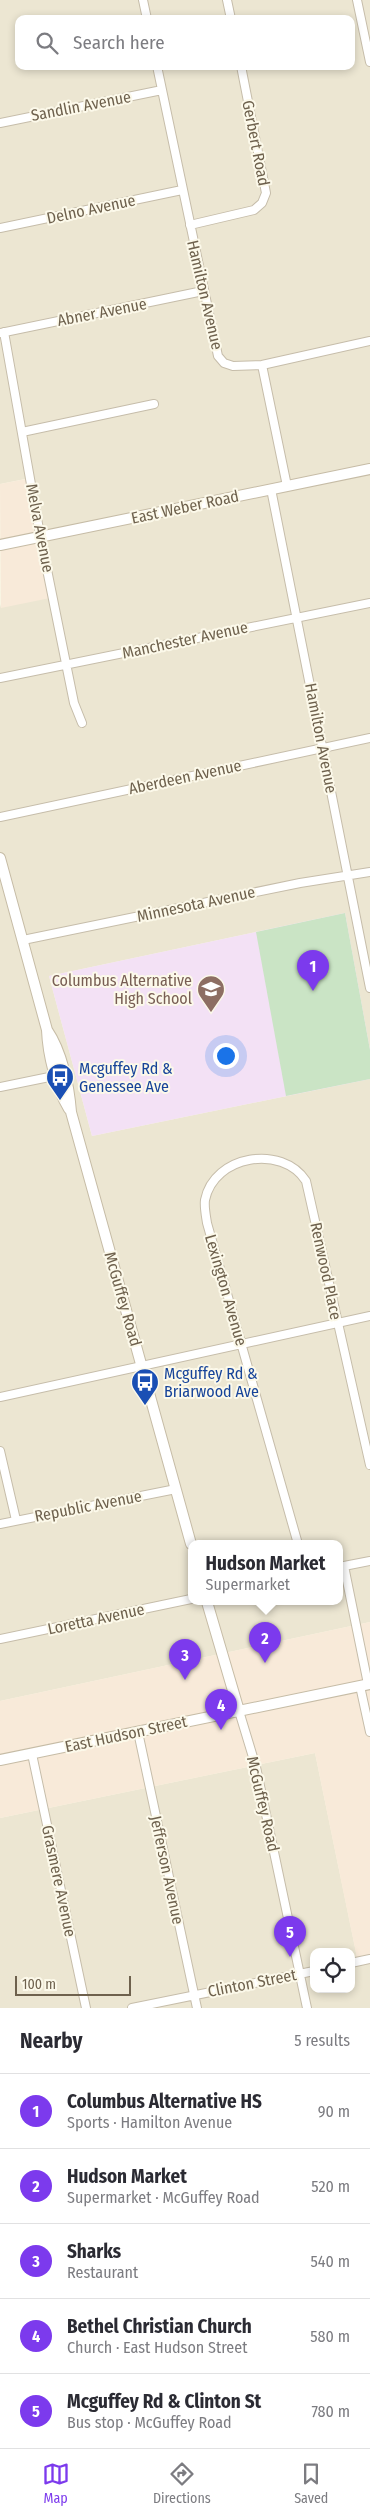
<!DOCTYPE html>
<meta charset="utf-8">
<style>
:root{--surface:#fff;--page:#f2f2f3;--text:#2b2b33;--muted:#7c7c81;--line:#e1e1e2;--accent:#7c3aed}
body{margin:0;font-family:"Fira Sans Condensed",sans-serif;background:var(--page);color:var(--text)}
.controls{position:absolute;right:15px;bottom:15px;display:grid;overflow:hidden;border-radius:10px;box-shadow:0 2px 8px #0003}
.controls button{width:45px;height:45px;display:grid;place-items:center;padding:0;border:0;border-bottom:1px solid var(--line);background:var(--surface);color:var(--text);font:25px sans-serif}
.scale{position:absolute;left:15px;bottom:12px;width:116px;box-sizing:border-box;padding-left:5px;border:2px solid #6e614d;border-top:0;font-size:14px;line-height:18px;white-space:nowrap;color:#6e614d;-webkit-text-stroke:4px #fcf9ea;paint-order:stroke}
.you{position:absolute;left:225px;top:1055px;width:18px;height:18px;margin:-12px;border:4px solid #fff;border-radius:50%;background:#1a73e8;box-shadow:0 0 0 8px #1a73e833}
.badge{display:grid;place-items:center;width:32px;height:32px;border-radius:50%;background:var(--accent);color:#fff;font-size:16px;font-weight:700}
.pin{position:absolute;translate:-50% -41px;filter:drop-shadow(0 1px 2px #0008)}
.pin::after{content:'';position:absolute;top:26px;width:18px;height:15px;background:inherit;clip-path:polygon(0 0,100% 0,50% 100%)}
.popup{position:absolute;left:188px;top:1540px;width:155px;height:65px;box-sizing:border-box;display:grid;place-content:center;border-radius:10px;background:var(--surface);filter:drop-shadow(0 1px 4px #0005);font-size:16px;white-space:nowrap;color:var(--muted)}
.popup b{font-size:19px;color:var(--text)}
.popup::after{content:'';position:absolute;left:50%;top:100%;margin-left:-10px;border:10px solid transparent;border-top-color:var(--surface)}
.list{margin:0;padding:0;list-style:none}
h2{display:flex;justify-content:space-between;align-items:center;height:65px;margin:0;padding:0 20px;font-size:21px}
h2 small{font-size:16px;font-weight:400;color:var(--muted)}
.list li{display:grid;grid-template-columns:32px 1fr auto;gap:15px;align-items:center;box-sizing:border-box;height:75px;padding:0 20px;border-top:1px solid var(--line)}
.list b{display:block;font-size:19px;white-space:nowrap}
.list p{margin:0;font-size:16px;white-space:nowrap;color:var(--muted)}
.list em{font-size:16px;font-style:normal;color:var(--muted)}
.icon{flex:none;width:28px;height:28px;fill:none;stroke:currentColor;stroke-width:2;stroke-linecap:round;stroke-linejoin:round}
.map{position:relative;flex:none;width:370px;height:2008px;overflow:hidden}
.search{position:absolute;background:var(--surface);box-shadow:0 2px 8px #0003;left:15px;right:15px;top:15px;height:55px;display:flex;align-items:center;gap:12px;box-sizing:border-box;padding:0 18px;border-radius:10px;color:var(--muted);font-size:19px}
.sheet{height:440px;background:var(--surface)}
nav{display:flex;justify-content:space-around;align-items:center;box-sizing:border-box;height:70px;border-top:1px solid var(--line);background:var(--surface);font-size:14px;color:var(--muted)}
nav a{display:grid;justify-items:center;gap:2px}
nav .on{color:var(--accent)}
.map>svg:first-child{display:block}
.residential{fill:#ece6d2;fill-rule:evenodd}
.commercial{fill:#f8ead9}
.education{fill:#f3e1f5}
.green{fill:#cae4c5}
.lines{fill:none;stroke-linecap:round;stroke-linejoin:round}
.street-casing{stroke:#c6bdaa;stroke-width:10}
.secondary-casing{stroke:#c6bca6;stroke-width:12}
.street{stroke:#fff;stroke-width:8}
.secondary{stroke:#fff;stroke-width:10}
.labels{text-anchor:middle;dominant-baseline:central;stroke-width:4;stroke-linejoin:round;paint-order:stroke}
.street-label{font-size:16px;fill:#6e614d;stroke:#fcf9ea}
.education-label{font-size:16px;fill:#785e54;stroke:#fcf9ea;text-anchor:end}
.transit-label{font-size:16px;fill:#164399;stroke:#fcf9ea;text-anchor:start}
</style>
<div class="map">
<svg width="370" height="2008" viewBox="0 0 370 2008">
<rect width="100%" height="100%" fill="#f9f6e4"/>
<path class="residential" d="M0,0H370V1050L345,913L49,976L92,1136L370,1079V1622L0,1701V604L1,608L30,478L0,484ZM19,19H351V66H19ZM191,1544H339V1602H191Z
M315,1753L358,1962L370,1960V2008H0V1818ZM314,1952H351V1989H314Z"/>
<path class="commercial" d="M31,478L55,597L1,608L0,484Z
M370,1622V1960L358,1963L315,1753L0,1818V1701Z"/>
<path class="education" d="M345,913L370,1050V1079L92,1136L49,976Z"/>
<path class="green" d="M345,913L370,1050V1079L286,1096L256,932Z"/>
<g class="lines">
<g class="street-casing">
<path id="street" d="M143,0L147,19
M227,0L231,19
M357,0L370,62
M157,66L218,356L224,363L233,366L262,365L370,341
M0,123L162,90
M190,225L254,210L262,203L266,193L241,66
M0,228L182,190
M4,332L40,535L74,703L82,723
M0,333L203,291
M262,365L287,486
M22,432L154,404
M271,489L370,988
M0,678L370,603
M0,817L370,738
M23,940L300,883L370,872
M0,1087L59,1075
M0,1397L370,1316
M0,1451L16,1520
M0,1524L176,1489
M298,1544L207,1223C206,1216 204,1207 205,1200C214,1155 282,1144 306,1181L370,1465
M344,1566L368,1684
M339,1567L370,1561
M0,1639L191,1599
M360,1686L370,1732
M239,1711L256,1767L307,2008
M138,1732L197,2008
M32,1754L86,2008
M351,1963L370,1959
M132,2008L314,1971"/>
</g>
<g class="secondary-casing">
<path id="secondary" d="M0,545L370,469
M0,858L47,1030C48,1055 56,1087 69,1109
M47,1030C62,1052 69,1086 71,1112L191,1544
M207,1602L239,1711
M0,1760L370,1684"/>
</g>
<use href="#street" class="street"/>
<use href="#secondary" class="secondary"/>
</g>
<defs>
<g id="school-pin" transform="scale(1.4375)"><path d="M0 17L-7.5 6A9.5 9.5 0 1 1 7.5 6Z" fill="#8d6e63" stroke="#fcf9ea"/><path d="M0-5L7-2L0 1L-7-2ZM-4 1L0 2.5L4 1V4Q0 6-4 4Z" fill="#fff"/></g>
<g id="bus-pin" transform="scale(1.4375)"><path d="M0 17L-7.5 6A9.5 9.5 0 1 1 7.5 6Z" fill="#1a4fb4" stroke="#fcf9ea"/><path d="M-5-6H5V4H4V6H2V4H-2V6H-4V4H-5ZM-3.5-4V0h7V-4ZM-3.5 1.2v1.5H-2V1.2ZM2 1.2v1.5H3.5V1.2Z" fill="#fff"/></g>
</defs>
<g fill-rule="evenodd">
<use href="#school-pin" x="211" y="989"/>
<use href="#bus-pin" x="60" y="1077"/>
<use href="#bus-pin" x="145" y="1382"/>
</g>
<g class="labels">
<g class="street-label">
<text transform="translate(81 106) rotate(-11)">Sandlin Avenue</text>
<text transform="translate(256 143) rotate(79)">Gerbert Road</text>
<text transform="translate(91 209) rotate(-12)">Delno Avenue</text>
<text transform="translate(205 295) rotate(77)">Hamilton Avenue</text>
<text transform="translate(102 312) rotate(-11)">Abner Avenue</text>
<text transform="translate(185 507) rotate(-12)">East Weber Road</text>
<text transform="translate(40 528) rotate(79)">Melva Avenue</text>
<text transform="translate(185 640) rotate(-12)">Manchester Avenue</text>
<text transform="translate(321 738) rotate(79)">Hamilton Avenue</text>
<text transform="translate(185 777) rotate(-12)">Aberdeen Avenue</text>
<text transform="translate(196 904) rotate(-12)">Minnesota Avenue</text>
<text transform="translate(326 1271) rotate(78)">Renwood Place</text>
<text transform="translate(226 1290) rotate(74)">Lexington Avenue</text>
<text transform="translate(123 1299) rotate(74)">McGuffey Road</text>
<text transform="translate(88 1506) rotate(-11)">Republic Avenue</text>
<text transform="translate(96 1619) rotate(-12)">Loretta Avenue</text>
<text transform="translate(126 1734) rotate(-12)">East Hudson Street</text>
<text transform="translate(263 1804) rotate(77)">McGuffey Road</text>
<text transform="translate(167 1870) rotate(78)">Jefferson Avenue</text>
<text transform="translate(59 1881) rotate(78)">Grasmere Avenue</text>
<text transform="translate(252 1983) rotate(-11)">Clinton Street</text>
</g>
<g class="education-label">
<text x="192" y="980">Columbus Alternative<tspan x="192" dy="18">High School</tspan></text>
</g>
<g class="transit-label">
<text x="79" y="1068">Mcguffey Rd &amp;<tspan x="79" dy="18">Genessee Ave</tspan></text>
<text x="164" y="1373">Mcguffey Rd &amp;<tspan x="164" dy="18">Briarwood Ave</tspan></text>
</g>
</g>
</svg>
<div class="controls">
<button><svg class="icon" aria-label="locate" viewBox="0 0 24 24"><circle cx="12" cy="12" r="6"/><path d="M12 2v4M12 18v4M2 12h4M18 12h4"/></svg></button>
</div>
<div class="scale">100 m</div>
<div class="you"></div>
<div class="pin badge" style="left:313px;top:991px">1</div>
<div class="pin badge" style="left:265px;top:1663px">2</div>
<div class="popup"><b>Hudson Market</b>Supermarket</div>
<div class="pin badge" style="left:185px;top:1680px">3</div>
<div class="pin badge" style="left:221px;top:1730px">4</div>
<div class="pin badge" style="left:290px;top:1957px">5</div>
<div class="search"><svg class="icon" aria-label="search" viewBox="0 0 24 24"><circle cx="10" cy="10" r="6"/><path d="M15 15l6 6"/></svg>Search here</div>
</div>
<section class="sheet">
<h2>Nearby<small>5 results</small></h2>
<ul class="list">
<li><span class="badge">1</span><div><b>Columbus Alternative HS</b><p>Sports · Hamilton Avenue</p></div><em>90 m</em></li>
<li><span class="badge">2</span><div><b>Hudson Market</b><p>Supermarket · McGuffey Road</p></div><em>520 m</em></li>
<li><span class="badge">3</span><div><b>Sharks</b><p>Restaurant</p></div><em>540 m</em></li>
<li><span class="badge">4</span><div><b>Bethel Christian Church</b><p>Church · East Hudson Street</p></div><em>580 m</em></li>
<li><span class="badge">5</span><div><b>Mcguffey Rd &amp; Clinton St</b><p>Bus stop · McGuffey Road</p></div><em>780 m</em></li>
</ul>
</section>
<nav>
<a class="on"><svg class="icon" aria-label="map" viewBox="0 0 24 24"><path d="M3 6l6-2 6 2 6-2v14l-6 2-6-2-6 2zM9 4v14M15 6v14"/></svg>Map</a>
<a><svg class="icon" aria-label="directions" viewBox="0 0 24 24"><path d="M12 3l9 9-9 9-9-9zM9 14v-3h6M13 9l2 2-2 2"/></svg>Directions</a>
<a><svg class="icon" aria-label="saved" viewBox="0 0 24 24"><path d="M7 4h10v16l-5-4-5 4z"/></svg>Saved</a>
</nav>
